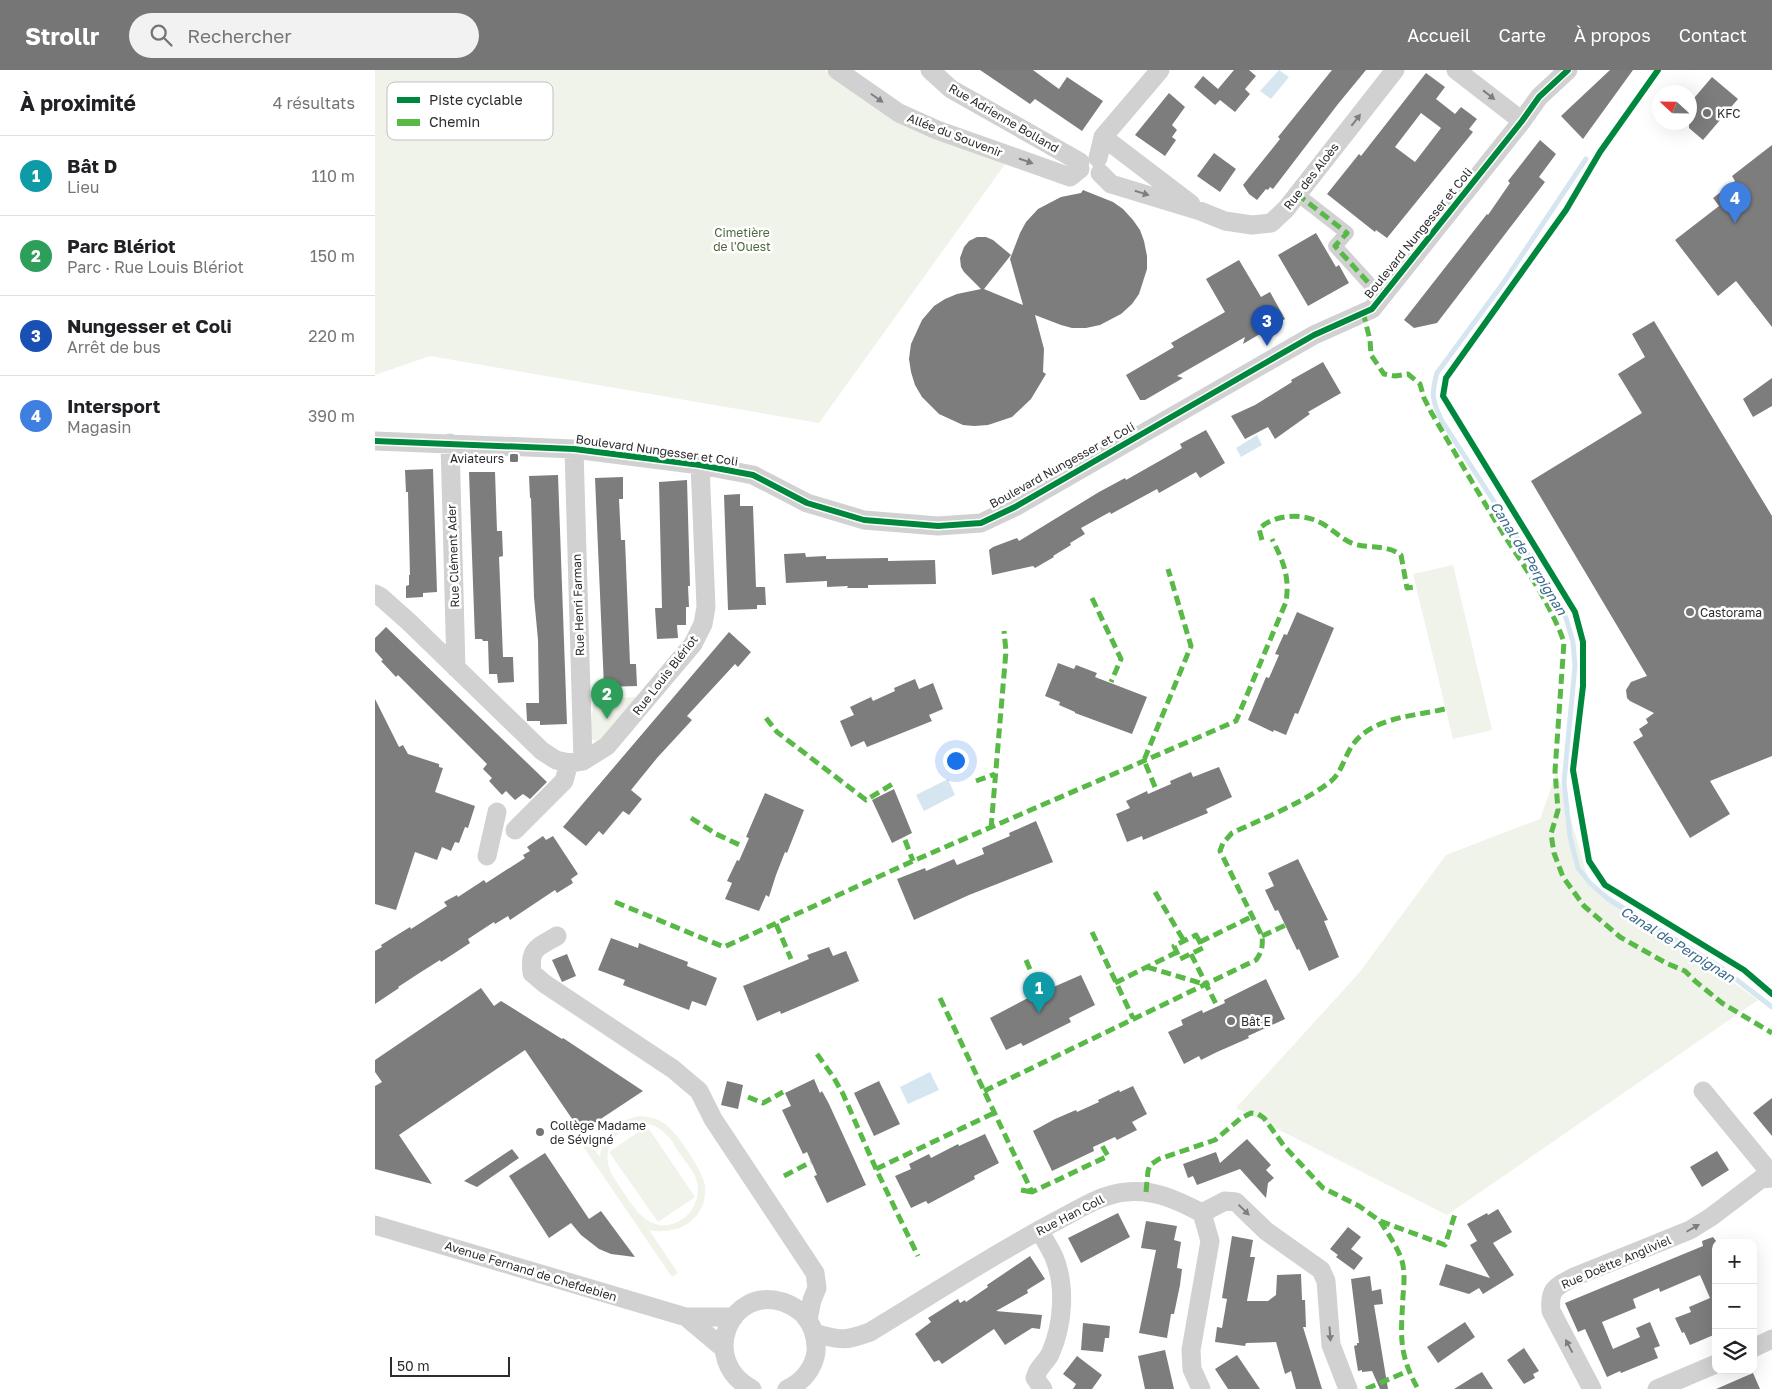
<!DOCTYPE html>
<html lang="fr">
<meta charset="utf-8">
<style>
:root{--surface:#fff;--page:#f2f2f2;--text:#202124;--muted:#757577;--line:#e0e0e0;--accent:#767676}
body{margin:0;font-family:"Golos Text",sans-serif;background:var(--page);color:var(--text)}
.controls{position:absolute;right:15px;bottom:15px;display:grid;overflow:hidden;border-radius:10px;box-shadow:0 5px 20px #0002}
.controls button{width:45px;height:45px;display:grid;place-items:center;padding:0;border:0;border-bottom:1px solid var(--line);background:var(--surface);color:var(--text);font:25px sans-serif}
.compass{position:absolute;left:1277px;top:15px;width:45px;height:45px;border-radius:50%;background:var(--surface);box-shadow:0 5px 20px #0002;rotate:292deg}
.scale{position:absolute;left:15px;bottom:12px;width:120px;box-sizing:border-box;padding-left:5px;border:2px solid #2c2c2c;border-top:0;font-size:14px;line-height:18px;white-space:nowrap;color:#2c2c2c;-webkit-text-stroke:4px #fff;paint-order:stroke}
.you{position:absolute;left:580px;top:690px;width:18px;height:18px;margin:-12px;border:4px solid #fff;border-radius:50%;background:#1a73e8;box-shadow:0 0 0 8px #1a73e833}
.badge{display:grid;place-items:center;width:32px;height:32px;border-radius:50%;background:var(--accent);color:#fff;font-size:16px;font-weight:700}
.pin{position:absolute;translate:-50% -41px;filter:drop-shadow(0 1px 2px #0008)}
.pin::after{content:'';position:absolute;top:26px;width:18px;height:15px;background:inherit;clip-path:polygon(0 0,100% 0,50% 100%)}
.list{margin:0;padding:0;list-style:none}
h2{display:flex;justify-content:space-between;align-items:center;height:65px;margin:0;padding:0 20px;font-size:21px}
h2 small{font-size:16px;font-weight:400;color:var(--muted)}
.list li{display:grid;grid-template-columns:32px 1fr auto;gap:15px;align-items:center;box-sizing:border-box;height:80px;padding:0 20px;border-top:1px solid var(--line)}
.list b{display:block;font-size:19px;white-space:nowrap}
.list p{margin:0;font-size:16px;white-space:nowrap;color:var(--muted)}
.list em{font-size:16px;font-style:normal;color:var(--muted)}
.icon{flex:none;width:28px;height:28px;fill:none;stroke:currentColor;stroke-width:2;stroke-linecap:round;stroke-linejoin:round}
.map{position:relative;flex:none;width:1397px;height:1319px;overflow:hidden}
header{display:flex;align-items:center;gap:30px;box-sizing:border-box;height:70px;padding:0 25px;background:var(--accent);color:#fff}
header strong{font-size:24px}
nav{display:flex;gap:28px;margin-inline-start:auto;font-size:18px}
.search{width:350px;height:45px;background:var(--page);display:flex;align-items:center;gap:12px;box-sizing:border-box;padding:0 18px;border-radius:28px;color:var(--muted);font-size:19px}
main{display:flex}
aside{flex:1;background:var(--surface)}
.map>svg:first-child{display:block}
.green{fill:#eff3ea;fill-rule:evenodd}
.water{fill:#d6e6f1}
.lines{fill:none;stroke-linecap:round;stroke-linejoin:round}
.stream{stroke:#d6e6f1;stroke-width:5}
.building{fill:#7d7d7d;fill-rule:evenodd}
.pedestrian{stroke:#d1d1d1;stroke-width:14}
.minor{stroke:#d1d1d1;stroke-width:19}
.quiet{stroke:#58b947;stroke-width:5;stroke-dasharray:10 5;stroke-linecap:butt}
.cycleway-casing{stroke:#fff;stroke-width:9}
.cycleway{stroke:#00873e;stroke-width:6}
.oneway{fill:#7e7e7e}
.poi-dot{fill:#767676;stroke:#fff;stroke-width:2}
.labels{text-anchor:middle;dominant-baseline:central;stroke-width:5;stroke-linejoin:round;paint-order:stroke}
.poi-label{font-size:12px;fill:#2c2c2c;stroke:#fff;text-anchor:start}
.street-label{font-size:12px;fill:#2c2c2c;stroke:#fff}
.park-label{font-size:12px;fill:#4e673a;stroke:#fff}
.water-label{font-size:14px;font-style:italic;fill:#3b6b8e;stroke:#fff}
.key{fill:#fff;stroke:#c0c0c0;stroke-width:1}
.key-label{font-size:14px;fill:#2c2c2c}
</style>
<header>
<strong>Strollr</strong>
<div class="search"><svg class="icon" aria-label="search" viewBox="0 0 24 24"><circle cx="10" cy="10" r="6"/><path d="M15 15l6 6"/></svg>Rechercher</div>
<nav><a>Accueil</a><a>Carte</a><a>À propos</a><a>Contact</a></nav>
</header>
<main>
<aside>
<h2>À proximité<small>4 résultats</small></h2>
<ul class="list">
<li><span class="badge" style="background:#0f9aa8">1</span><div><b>Bât D</b><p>Lieu</p></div><em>110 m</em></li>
<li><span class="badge" style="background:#2e9e5b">2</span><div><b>Parc Blériot</b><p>Parc · Rue Louis Blériot</p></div><em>150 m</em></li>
<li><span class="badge" style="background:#1a4fb4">3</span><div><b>Nungesser et Coli</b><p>Arrêt de bus</p></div><em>220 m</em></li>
<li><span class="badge" style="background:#3f7fe0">4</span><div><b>Intersport</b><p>Magasin</p></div><em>390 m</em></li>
</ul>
</aside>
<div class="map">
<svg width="1397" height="1319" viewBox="0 0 1397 1319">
<rect width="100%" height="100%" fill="#fff"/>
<path class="green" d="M0,0H449L521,48L633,90L444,353L55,286L0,305Z
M1078,495L1117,660L1078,669L1038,504Z
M263,627L230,672L214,669L219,629Z
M1182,702L1214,811L1383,930L1072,1145L861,1038L984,903L1071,785L1165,749Z
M265,1046C274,1047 282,1048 290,1054C302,1062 328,1102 330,1115C333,1149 304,1166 274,1160L303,1203L297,1207L207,1075L213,1071L225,1087C227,1064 242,1050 265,1046ZM265,1053C273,1054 280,1055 286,1060C295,1066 300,1076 305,1084C310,1091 316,1098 320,1106C327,1122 321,1141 306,1150C279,1166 262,1143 249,1123C244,1115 238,1108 235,1100C226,1076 243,1057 265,1053Z
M272,1056L320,1127L283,1152L234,1082Z"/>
<path class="water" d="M904,0L914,7L896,29L885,21Z
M882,365L887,375L866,387L861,378Z
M573,709L580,725L549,741L541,725Z
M555,1002L564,1020L533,1034L525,1017Z"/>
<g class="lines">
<path class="stream" d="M1211,89L1129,212L1062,303C1056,324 1057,331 1067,351L1156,489L1191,548L1198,572L1200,596L1189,712L1195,767L1203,798L1215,813L1233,829L1345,897L1397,937"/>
</g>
<path class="building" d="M605,0H658L684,19L692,7L728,31L707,61L660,29L655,34Z
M859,0H874L881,6L870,19L875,24L860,42L845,30L840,35L819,17L828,6L843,19Z
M957,0H991L963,34L898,119L895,117L893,120L891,119L882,130L874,124L868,115L905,69L903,67Z
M1235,0H1258L1208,69L1186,46Z
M1051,3L1070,17L1061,29L1080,44L1086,37L1102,49L1094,59L1098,62L1012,168L1001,160L1000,162L952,124L984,84L986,86ZM1046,43L1066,58L1040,92L1020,77Z
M1337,7L1363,29L1328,70L1314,58V34Z
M794,23L810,37L797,55L802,60L797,67L801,70L790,86L760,65Z
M1165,70L1181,84L1164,107L1170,112L1062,253L1039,258L1029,250L1112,144L1113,145L1135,113L1133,111Z
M1397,75V257L1361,211L1343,226L1300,170L1344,136L1338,128L1360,111L1357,106Z
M839,83L861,99L845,122L822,106Z
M708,120L738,132L748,139L758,150L765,160L769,171L772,186V199L764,224L757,234L746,244L725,255L711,258H697L686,255L660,245L669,279L668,302L671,304L656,329L637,347L613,355L599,356L588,355L564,344L547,327L540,315L536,302L534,289L536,274L547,250L559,236L570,229L582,224L606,219L589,202L586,197L585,188L589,177L594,171L602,167H611L618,170L636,185L609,219L648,235L635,189L645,163L651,152L663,139L686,127L706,123Z
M941,163L961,197L964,195L974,213L933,236L903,185Z
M864,190L886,227L895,222L910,249L868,274L870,267L802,306L808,308L770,330H765L751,305L799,277L796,273L850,242L831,209Z
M1279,251L1397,446V686L1335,711L1355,744L1315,768L1258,672L1268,666L1264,659L1273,653L1271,649L1279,643L1255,631L1252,628L1251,620L1256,612L1272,606L1156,411L1267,343L1243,304L1270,287L1257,264Z
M948,292L966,323L933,342L935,344L900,369L893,357L870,369L856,346L880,335L917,312L916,310Z
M1397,308V336L1378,347L1368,329Z
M831,360L850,393L825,408L821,402L784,423L782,419L736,444L735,442L706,458L710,464L695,473L696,475L678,486L679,487L660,498L658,496L617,505L614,480L618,477L642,468L644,471L724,422L750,408L751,410L788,389L807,378L805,374Z
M58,399L62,522L48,523V527L31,528V516L34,515V505H35L33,422H31L30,400Z
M94,402H120L122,461H127L128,486L124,487L128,587H138L139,612L123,613L122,604H114L113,571H108L107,569H100Z
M183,405L192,654L165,655V651H152L151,633H164L163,570L159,527L156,428H155L154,406Z
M248,407V429H244L246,470H250L255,594H261L262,616L229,617L220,408Z
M312,410L315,516H313L314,537H311V555H302L303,568L282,569L280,538H287L284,412Z
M365,424V436H378L381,517H390L391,535H382V539L353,540L349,425Z
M430,483L431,487L451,486V489L513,488V491L560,490L561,514L493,515V518H472L473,516L452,517V511L411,513L409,484Z
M922,542L959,558L923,644L920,643L911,665L899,660L898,662L873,650L891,607L894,608L904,585L900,584L909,564L912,565Z
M11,557L172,712L155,729L148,724L140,730L131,721L127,725L114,711L117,708L108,699L112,694L23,605L21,607L6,591L8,590L0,581V568Z
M354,562L376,582L363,597L360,594L312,646L317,650L282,688L256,720L267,729L254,745L248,741L228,765L224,761L211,776L188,757Z
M683,593L699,599L701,595L722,603L720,607L772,627L757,664L700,643V642L684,635L685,632L670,626Z
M540,609L544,619L558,613L568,639L554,645L557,651L492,677L489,671L476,677L465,651L479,645L475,637L496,627L498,631L520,621L519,618Z
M0,629L24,677L28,675L33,684L64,694V697L68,698L60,722L100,736L93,758L90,757L84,773L80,772L76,781L67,777L62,790L40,782L21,840L0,834Z
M844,697L857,727L831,739L833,743L768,770L767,766L752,772L741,744L755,738L751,731L772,721L773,724L796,714L795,711L816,702L818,707Z
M519,719L537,763L517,773L497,730Z
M390,723L429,740L412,783L410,782L401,805L394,827L391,825L384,841L350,829L357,813L352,811L362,790L364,791L374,768L371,767Z
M661,751L678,792L594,825L539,850L522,809L550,798L551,801L579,789L582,795L609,784L607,778L635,766L634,763Z
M168,766L171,770L178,766L203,804L196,809L198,813L182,823L180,820L135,850L133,846L120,854L119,852L93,869L95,873L66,892L65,890L46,902L23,917L24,918L0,934V881L7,877L6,875L35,857L36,859L72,836L69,832L82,825L83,827L109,810L111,813L150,788L148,785L155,781L152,777Z
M923,789L953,850L949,851L964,887L934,901L924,879L922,880L903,840L900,841L890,820L899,816L893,803Z
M236,868L263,878L264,873L274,877L313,892L312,896L342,908L331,936L317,931L314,940L248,915L250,910L223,900Z
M454,877L458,886L471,881L484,911L406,944L405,941L382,951L368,916L434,889L432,885Z
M192,884L201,906L187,912L177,890Z
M706,905L720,935L694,948L696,952L648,976L646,973L631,980L615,948L651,929Z
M891,909L910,949L873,966L874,968L842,982L826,990L824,986L809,994L793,962L808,955L806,950L827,940L828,943L850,933L849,930Z
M106,918L119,936L126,931L187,969L188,968L268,1021L206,1062L150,980L24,1065L57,1114L0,1099V1016L7,1012L0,1002V990Z
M439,1009L445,1023L447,1021L454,1034L491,1115L452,1133L439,1106L442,1105L432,1082L428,1084L407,1040L416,1036L410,1023Z
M352,1011L368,1015L363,1039L346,1035Z
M504,1011L525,1054L499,1066L479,1023Z
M758,1016L772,1044L757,1052L762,1060L742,1070L740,1067L718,1077L719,1081L677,1101L658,1061L680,1049L701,1040L702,1042L724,1032L723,1030L744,1020L745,1022Z
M1397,1028V1066L1378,1043Z
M610,1064L624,1093L599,1106L600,1109L553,1134L551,1131L536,1138L520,1106L536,1099L534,1094L554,1084L556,1088L583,1074L584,1076Z
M872,1069L896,1095L891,1100L899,1108L893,1113L891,1128L865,1099L822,1115L818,1106L813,1108L808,1094L841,1082L845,1093Z
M137,1079L144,1088L102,1117L89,1111Z
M1342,1081L1354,1100L1327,1117L1315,1097Z
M170,1083L214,1149L226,1141L260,1187L236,1184L224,1179L206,1165L196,1153L174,1168L134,1106Z
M1123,1139L1137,1162L1118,1173L1139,1205L1108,1224L1104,1218L1094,1224L1064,1215L1071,1194L1115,1208L1095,1175L1102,1171L1092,1154L1112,1143L1113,1145Z
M743,1143L755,1167L706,1193L693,1168Z
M771,1151L802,1156L799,1170L806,1172L802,1198L807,1199L805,1215L799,1244H796L792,1268L764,1263L781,1180L766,1178Z
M973,1157L986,1167L976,1179L988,1188L979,1200L961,1187L963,1185L955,1179Z
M857,1166L878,1170L875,1187H880L872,1231H893L901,1225L902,1205L926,1204L927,1230H930L931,1257H928L947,1319H921L916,1301L910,1304L901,1272L871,1273L870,1276L840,1272L842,1257L847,1258L852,1229L847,1228Z
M1338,1167L1341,1171V1264L1315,1275L1309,1262L1307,1263L1300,1248L1316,1242L1314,1237L1335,1228L1325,1205L1285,1222L1284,1218L1258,1229L1261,1238L1227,1252L1238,1279L1265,1267L1261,1258L1275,1252L1285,1276L1279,1278L1283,1288L1246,1303L1245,1301L1232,1307L1210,1259L1203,1262L1190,1233L1328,1176L1327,1171Z
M655,1186L670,1209L652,1220L653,1223L621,1241L667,1245L665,1259L657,1258L630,1275L619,1259L567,1294L564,1290L559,1292L540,1264L556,1252L553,1248L583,1229L585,1233L590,1230L591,1232L613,1217L612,1215Z
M995,1206L997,1221L1006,1219L1008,1234L999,1235L1013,1319H1005L997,1301L987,1302V1300L983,1301L979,1276L982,1275V1273H984L976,1209Z
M1090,1252L1100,1267L1063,1293L1052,1277Z
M708,1253L735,1256L734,1268H730L728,1282L706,1280Z
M1149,1278L1164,1301L1158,1304L1160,1308L1149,1314L1132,1290Z
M790,1280L799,1319H770L763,1286Z
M862,1285L885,1319H853L840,1299Z
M702,1286L727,1305L717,1319H698L701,1314L688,1304Z
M1107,1302L1118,1319H1079L1100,1306Z
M1378,1303L1385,1319H1341Z"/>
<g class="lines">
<path class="pedestrian" d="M922,124L972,163L960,176L1000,220"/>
<path class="minor" d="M462,0L524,43L562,60L695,107L705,99
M555,0L576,19L705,92
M1081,0L1147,51
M728,67L816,134
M723,88L728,67L785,0
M725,103L736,114L825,141L850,151L877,155L896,153L911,139L1020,0
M0,371L199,379L325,395L378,405L432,433L489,450L563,456L606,453L640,437L939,265L997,239L1147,51L1164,27L1193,0
M75,373L81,598
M199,379L208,691
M0,524L6,527L34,552L167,681L181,690L194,693L208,691L232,676L318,574L328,554L331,537L325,395
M140,760L189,711L194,693
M112,786L122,742
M182,866C162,878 154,878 157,903L170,914L298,999L324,1021L338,1049L440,1203L442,1218L437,1230L433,1250
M1328,1021L1397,1105
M827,1143L850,1131L861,1132L891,1161L946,1200L951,1211L956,1275L973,1319
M0,1155L311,1247H359
M664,1160C669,1169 675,1178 679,1187C691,1216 688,1254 676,1282C672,1293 664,1294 660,1308L668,1319
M311,1247L348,1278
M439,1263C466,1270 468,1272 495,1262C558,1224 620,1183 685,1149C706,1138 727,1124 751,1122C779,1119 802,1130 827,1143L835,1171L816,1280L817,1299L826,1319
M1378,1278L1397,1269
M377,1319C323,1290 355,1215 408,1232C416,1235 422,1238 428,1244C438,1255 442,1267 441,1282C439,1298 427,1313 412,1319
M1217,1319L1176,1241C1174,1219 1180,1217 1199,1207L1315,1160L1336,1147L1386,1109L1397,1108
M1282,1319L1341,1294"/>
<path class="quiet" d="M922,124L972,163L960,176L1000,220
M988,242L995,270L996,285L1009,304L1020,306L1033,304L1045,314L1049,328L1056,342C1080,383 1104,424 1129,465C1151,499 1175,533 1189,572L1180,701L1183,740L1176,764L1179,783L1188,807L1209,836L1245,867L1291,893L1310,901L1320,911L1347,933L1397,963
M887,470L884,459C898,445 925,443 942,451C955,456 965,469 979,474C996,479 1011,474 1026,485L1032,518L1040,517
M717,528L746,589L736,612
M391,648L402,662L491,730L519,713
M601,711L620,704
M780,717L769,690L816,576L793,499
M316,748L341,764L367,776
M616,758L631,581L629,561
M530,770L538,791
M780,822L809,871
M240,832L349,877L538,791L861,651L911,532C915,506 908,491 897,469
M401,854L416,889
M717,862L758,948
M821,865L828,878L805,889L799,876Z
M887,866L911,855
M825,872L876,847
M816,884L842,936
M651,890L665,923
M772,897L832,915
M740,913L802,882
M565,928L657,1122L733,1086L726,1074
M442,984L459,1008L468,1024L501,1099L543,1186
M609,1021L881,890C887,882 888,876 887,866L845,781L848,773L857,763C889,748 926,734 955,712C967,703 970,684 979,673C999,647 1040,646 1070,639
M373,1027L388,1033L408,1022
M501,1099L619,1043
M409,1106L436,1092
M646,1120L657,1122
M771,1122L773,1101L775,1095L784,1089L840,1070L866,1048L876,1043L883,1044L889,1048L909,1076L948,1118L984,1136L1005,1151L1070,1175L1081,1141
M1005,1151C1013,1164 1022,1176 1027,1191C1030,1202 1029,1215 1028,1226C1026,1266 1023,1283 1043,1319
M991,1319L1033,1301"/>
<g class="cycleway-casing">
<path id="cycleway" d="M1283,0L1225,82L1191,140L1071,308L1068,326L1200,542L1208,572V616L1198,700L1214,791L1230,815L1369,900L1397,924
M0,371L199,379L325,395L378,405L432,433L489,450L563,456L606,453L640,437L939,265L997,239L1147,51L1164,27L1193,0"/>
</g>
<use href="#cycleway" class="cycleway"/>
</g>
<defs><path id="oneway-solid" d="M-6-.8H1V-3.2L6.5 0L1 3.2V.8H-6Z" transform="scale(1.25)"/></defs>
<g class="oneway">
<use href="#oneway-solid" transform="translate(1114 25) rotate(38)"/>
<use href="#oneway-solid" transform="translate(502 28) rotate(35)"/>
<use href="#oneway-solid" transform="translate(981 50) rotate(-52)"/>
<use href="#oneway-solid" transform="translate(651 91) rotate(19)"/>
<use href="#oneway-solid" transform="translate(767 123) rotate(17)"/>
<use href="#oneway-solid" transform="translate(869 1140) rotate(44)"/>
<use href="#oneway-solid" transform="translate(1318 1158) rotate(-30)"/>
<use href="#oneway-solid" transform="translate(955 1264) rotate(86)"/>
<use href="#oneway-solid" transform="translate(1194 1276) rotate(-118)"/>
</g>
<g class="poi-dot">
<circle cx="1332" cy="43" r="5"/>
<rect x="134" y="383" width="10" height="10" rx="2.5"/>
<circle cx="1315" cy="542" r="5"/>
<circle cx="856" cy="951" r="5"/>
<circle cx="165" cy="1062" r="5"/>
</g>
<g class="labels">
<g class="poi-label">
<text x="1342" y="43">KFC</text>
<text x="129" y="388" text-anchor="end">Aviateurs</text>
<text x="1325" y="542">Castorama</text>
<text x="866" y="951">Bât E</text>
<text x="175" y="1055">Collège Madame<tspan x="175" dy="14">de Sévigné</tspan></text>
</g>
<g class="street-label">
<text transform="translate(629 48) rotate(30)">Rue Adrienne Bolland</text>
<text transform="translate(580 65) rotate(21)">Allée du Souvenir</text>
<text transform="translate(936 106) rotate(-52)">Rue des Aloès</text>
<text transform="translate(1043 163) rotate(-51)">Boulevard Nungesser et Coli</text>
<text transform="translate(282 380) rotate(8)">Boulevard Nungesser et Coli</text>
<text transform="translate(687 395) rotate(-29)">Boulevard Nungesser et Coli</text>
<text transform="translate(78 486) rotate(-92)">Rue Clément Ader</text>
<text transform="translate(203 535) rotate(-92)">Rue Henri Farman</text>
<text transform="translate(290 605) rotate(-52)">Rue Louis Blériot</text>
<text transform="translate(695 1145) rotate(-27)">Rue Han Coll</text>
<text transform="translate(1241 1192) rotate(-23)">Rue Doëtte Angliviel</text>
<text transform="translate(156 1201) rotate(17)">Avenue Fernand de Chefdebien</text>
</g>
<g class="park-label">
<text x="367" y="162">Cimetière<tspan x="367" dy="14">de l'Ouest</tspan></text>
</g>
<g class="water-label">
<text transform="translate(1154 488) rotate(58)">Canal de Perpignan</text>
<text transform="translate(1303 874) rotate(32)">Canal de Perpignan</text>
</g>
</g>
<rect x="12" y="12" width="166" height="58" rx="8" class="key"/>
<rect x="22" y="27" width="23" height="6" fill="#00873e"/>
<rect x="22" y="49" width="23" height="7" fill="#58b947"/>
<g class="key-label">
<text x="54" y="35">Piste cyclable</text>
<text x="54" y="57">Chemin</text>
</g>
</svg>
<div class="controls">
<button>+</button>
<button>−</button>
<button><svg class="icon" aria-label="layers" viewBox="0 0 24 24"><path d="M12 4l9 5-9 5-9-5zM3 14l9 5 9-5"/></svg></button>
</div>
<svg class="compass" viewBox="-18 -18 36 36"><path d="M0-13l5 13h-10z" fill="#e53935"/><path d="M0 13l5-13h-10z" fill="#757577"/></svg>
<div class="scale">50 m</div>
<div class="you"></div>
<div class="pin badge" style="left:664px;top:943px;background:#0f9aa8">1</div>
<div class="pin badge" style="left:232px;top:649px;background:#2e9e5b">2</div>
<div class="pin badge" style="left:892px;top:276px;background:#1a4fb4">3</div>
<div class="pin badge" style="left:1360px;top:153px;background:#3f7fe0">4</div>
</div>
</main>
